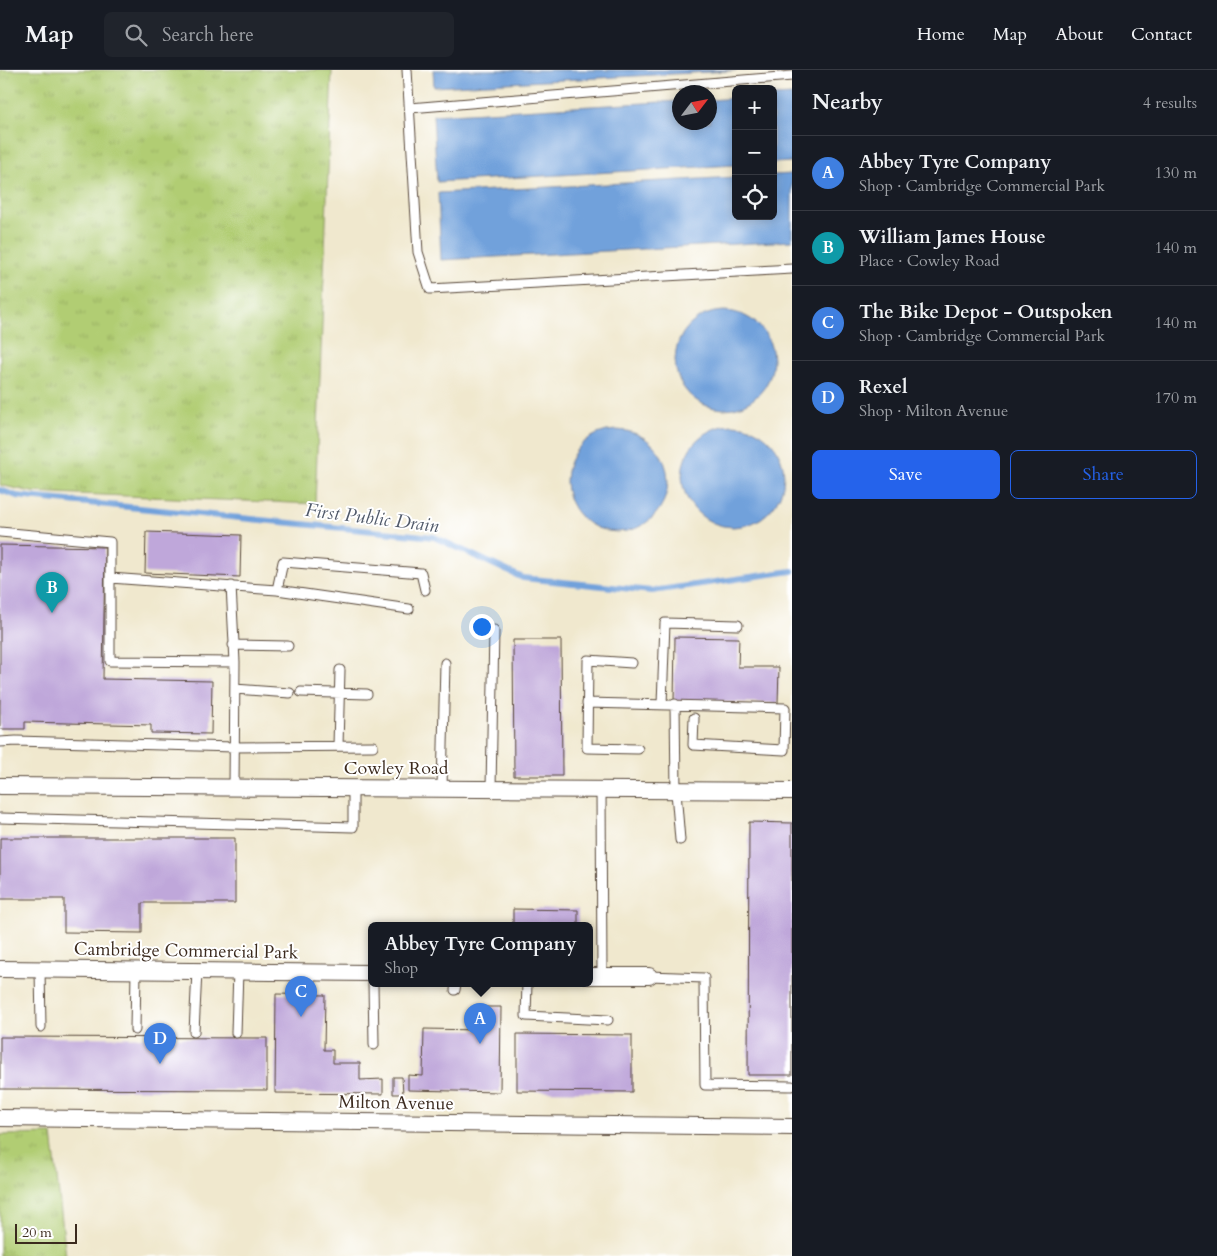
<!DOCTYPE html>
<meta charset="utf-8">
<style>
:root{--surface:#171b24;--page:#20242c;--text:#f1f3f6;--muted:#9ea1a6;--line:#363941;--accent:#2563eb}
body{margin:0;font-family:Cardo,serif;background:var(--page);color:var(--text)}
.controls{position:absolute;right:15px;top:15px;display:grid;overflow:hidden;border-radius:8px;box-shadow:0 2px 12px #0003}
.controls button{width:45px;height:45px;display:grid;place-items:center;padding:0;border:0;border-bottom:1px solid var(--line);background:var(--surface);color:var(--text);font:25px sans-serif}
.compass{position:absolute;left:672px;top:15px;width:45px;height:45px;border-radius:50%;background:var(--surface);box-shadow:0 2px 12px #0003;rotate:58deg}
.scale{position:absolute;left:15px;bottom:12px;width:62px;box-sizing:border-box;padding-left:5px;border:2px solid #3b2a1e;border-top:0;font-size:14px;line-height:18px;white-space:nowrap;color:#3b2a1e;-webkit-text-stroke:4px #fff;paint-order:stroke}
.you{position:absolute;left:481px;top:556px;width:18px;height:18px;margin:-12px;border:4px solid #fff;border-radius:50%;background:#1a73e8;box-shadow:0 0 0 8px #1a73e833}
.badge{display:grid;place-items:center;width:32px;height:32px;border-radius:50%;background:var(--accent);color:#fff;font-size:16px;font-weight:700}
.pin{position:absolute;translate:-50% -41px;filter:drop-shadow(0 1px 2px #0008)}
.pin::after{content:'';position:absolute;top:26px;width:18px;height:15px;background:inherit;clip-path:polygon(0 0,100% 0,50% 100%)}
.popup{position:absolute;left:368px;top:852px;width:225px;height:65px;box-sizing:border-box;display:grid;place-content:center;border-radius:8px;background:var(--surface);filter:drop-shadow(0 1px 4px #0005);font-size:16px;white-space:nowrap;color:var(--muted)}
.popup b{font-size:19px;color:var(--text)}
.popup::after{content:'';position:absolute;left:50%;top:100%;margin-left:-10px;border:10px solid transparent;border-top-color:var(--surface)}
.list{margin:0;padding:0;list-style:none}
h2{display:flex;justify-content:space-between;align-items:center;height:65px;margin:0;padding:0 20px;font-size:21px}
h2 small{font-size:16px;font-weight:400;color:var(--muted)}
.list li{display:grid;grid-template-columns:32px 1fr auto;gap:15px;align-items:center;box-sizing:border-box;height:75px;padding:0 20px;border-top:1px solid var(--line)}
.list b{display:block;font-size:19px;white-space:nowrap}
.list p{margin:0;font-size:16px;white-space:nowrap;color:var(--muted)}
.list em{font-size:16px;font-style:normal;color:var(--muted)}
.actions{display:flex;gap:10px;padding:15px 20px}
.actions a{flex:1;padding:11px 0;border:1px solid var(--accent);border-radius:8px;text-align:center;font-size:18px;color:var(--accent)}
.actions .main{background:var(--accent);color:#fff}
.icon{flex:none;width:28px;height:28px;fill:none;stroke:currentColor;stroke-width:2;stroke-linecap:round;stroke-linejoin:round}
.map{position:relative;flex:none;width:792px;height:1186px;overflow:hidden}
header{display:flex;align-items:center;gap:30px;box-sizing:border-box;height:70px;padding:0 25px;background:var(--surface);border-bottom:1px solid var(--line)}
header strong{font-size:24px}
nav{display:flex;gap:28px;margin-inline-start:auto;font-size:18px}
.search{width:350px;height:45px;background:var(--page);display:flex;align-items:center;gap:12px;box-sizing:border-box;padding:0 18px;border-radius:8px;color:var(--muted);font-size:19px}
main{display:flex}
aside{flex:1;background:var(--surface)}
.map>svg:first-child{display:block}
.grass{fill:url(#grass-tufts);stroke:#767c48}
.water{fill:#71a1db;stroke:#56667c}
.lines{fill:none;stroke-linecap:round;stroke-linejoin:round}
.stream{stroke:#71a1db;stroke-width:6}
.building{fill:#bfa7da}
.service-casing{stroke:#564638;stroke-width:11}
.minor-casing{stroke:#564638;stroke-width:18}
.service{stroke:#fff;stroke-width:9}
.minor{stroke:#fff;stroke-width:16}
.labels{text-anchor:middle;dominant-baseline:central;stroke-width:4;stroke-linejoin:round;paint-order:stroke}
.street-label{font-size:18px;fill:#3b2a1e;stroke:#fff}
.water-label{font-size:19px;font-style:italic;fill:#515a6a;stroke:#fff}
</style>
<header>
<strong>Map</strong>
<div class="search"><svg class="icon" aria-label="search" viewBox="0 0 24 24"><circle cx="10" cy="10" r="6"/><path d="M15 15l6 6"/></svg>Search here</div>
<nav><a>Home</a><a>Map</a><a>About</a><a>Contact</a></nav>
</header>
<main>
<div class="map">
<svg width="792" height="1186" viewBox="0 0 792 1186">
<defs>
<pattern id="grass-tufts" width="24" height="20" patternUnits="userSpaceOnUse" patternTransform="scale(1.25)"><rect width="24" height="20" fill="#b1cd73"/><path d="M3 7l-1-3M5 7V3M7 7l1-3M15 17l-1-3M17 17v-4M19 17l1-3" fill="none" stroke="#99b063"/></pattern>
</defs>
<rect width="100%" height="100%" fill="#fff"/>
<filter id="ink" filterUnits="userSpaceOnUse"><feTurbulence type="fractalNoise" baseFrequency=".02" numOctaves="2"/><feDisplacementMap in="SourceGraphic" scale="10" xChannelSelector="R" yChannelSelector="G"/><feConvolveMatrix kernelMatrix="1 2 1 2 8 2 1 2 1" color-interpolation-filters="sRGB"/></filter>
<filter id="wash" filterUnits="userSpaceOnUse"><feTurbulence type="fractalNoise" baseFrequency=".0096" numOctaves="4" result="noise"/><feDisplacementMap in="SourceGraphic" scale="20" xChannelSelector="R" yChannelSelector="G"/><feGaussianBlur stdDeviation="1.12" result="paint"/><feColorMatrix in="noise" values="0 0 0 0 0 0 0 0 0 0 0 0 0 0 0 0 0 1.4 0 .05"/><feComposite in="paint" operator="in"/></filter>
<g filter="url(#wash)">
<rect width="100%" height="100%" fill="#f0e8ce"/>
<path class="grass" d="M0,0H332L315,434L32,422L0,415Z
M52,1064L66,1186H0V1065Z"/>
<path class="water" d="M433,0H746L434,17Z
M792,25V92L773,93V26Z
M736,28V95L437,112L433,45L679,31L680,52H710V30Z
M792,104V171L441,190L438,123L736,107V146H773V105Z
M675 290a49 49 0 1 1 98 0a49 49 0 1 1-98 0Z
M682 406a51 51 0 1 1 102 0a51 51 0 1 1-102 0Z
M566 411a51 51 0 1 1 102 0a51 51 0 1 1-102 0Z"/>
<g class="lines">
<path class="stream" d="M0,420L17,426L434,467L523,508L652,521L792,501"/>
</g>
<g id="blocks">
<path class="building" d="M146,462L241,465L240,507L145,503Z
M0,475L105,477L103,609L212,611L211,664L151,663V655L25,652V659H0Z
M675,567L739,568L738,597H779L778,633L674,631Z
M513,570H561L562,706H514Z
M749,752L792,753V1005H748Z
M0,768H235V833H142V863L64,862V829H0Z
M513,839L578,840V855H513Z
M276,924L325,925L324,980H333V993H360V1010L383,1009V1024L275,1023Z
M478,937H501L500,1022L408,1020V1005L423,1006L424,959L478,960Z
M517,964L632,965V1022L517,1021Z
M0,967L267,968V1020L0,1019Z
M393,1007H402L403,1024H393Z"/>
</g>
</g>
<g filter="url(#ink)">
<use href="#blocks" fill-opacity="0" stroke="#564638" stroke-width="1"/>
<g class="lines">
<g class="service-casing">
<path id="service" d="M407,0L418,182L430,219L792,199
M410,38L792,6
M0,462L110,472V591L235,592
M110,508L277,520L409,539
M231,516L235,592L234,718
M277,520L283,492L421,503L425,520
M233,575L288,576
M632,593L588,590L587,678L638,679
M235,619L290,623
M301,622L367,624
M587,633L785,638L784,680L693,675L694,648
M662,634L665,553L738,555
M675,634L676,722L680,770
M0,672L16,671L234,677L373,676
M338,676L340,600
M442,718L445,593
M491,718L494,560
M601,720L602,906
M0,748L353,757V719
M40,899L41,957
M649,906L704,908L705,1015L792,1016
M373,913L374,975
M527,913L526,946L608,950
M455,920L456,913
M135,960L136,900
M194,962L197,901
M236,963L238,901"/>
</g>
<g class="minor-casing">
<path id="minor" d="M0,716L792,721
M0,899L371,903
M589,906H649
M0,1048L792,1057"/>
</g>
<use href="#service" class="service"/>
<use href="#minor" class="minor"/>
</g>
</g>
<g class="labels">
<g class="street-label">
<text x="396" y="698">Cowley Road</text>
<text transform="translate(186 881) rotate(1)">Cambridge Commercial Park</text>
<text transform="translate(396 1033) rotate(1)">Milton Avenue</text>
</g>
<g class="water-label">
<text transform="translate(372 448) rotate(7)">First Public Drain</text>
</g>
</g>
</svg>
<div class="controls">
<button>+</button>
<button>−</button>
<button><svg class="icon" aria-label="locate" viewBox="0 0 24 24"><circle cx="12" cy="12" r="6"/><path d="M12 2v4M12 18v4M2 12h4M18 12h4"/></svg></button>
</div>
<svg class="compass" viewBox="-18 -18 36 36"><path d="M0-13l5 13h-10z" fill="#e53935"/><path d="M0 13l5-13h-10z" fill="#9ea1a6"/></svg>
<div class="scale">20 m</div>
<div class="you"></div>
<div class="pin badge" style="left:480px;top:974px;background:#3f7fe0">A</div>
<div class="popup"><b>Abbey Tyre Company</b>Shop</div>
<div class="pin badge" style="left:52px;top:543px;background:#0f9aa8">B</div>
<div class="pin badge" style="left:301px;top:947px;background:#3f7fe0">C</div>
<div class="pin badge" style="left:160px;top:994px;background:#3f7fe0">D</div>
</div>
<aside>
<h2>Nearby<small>4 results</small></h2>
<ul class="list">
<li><span class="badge" style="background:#3f7fe0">A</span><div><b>Abbey Tyre Company</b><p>Shop · Cambridge Commercial Park</p></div><em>130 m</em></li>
<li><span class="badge" style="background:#0f9aa8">B</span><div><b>William James House</b><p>Place · Cowley Road</p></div><em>140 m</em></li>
<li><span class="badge" style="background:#3f7fe0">C</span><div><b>The Bike Depot - Outspoken</b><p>Shop · Cambridge Commercial Park</p></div><em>140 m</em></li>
<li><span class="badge" style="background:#3f7fe0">D</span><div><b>Rexel</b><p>Shop · Milton Avenue</p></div><em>170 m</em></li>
</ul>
<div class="actions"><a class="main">Save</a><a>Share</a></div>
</aside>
</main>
